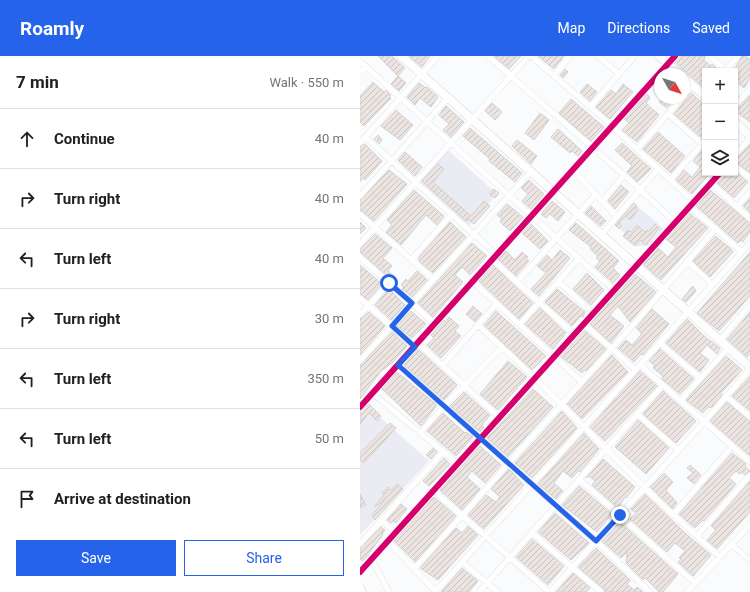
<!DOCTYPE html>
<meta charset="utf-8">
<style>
:root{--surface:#fff;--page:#f6f6f6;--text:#202124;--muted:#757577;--line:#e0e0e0;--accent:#2563eb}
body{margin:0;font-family:Roboto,sans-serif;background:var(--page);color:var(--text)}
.controls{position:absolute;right:12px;top:12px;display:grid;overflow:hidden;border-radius:0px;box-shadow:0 1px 3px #0004}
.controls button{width:36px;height:36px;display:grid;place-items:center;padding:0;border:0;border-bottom:1px solid var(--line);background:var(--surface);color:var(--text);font:20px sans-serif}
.compass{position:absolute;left:294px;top:12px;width:36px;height:36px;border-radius:50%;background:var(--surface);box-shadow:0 1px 3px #0004;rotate:129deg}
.stop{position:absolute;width:12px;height:12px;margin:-9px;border:3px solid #2563eb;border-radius:50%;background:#fff}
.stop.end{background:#2563eb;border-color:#fff;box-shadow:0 1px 4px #0008}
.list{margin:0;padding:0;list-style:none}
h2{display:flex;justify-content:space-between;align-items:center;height:52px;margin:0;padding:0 16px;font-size:17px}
h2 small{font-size:13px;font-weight:400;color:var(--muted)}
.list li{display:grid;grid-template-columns:26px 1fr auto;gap:12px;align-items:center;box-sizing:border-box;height:60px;padding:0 16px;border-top:1px solid var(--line)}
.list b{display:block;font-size:15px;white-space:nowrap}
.list em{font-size:13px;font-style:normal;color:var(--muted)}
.actions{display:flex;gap:8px;padding:12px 16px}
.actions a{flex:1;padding:9px 0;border:1px solid var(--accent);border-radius:0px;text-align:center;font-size:14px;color:var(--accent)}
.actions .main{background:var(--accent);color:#fff}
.icon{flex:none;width:22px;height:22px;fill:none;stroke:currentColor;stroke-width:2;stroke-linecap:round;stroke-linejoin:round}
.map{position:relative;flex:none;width:390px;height:536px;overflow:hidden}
header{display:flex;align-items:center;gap:24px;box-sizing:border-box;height:56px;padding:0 20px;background:var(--accent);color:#fff}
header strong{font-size:19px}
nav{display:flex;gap:22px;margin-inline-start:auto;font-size:14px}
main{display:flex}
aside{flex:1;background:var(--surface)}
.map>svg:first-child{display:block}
.built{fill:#eaebf3}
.building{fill:url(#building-hatch);stroke:#d3d2d3}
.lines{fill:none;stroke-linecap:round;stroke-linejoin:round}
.street-casing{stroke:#d6d7d8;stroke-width:6}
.secondary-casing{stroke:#d6d7d8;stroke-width:9}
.street{stroke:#fefeff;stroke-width:5.5}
.secondary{stroke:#fefeff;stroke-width:8}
.cycleway-casing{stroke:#f9fafe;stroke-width:8}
.cycleway{stroke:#d6006c;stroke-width:6}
.route{stroke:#2563eb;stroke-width:5}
</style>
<header>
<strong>Roamly</strong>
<nav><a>Map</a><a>Directions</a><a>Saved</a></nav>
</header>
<main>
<aside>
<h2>7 min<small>Walk · 550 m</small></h2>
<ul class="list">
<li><svg class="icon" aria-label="ahead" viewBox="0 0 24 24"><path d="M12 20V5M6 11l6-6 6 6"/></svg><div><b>Continue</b></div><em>40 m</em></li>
<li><svg class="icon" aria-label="right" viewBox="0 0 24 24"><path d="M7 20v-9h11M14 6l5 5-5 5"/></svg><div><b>Turn right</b></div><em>40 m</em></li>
<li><svg class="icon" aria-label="left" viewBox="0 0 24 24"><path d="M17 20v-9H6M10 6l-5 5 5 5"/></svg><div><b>Turn left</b></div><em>40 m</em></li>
<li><svg class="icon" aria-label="right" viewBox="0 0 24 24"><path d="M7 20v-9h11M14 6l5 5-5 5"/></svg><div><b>Turn right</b></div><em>30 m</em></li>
<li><svg class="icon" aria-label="left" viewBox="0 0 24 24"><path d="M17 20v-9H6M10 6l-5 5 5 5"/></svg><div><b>Turn left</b></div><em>350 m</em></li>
<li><svg class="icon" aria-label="left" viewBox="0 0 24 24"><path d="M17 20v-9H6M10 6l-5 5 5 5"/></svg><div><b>Turn left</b></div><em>50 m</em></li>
<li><svg class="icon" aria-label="arrive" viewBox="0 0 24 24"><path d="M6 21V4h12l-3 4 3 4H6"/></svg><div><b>Arrive at destination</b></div></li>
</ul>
<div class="actions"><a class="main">Save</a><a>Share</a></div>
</aside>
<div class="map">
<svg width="390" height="536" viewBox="0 0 390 536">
<defs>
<pattern id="building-hatch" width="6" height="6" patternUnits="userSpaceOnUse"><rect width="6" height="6" fill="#ebe4e0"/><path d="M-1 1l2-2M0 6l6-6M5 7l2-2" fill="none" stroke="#c8c3bf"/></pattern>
</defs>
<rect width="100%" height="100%" fill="#fafbfd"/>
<path class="built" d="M88,94L137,138L109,170L59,125Z
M274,147L304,173L289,190H275L265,182L267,179L255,169Z
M6,349L69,405L0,479V356Z"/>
<path class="building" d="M18,0H32L45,12L38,20L46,27L39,35L31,28L38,20Z
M49,0H70L62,11Z
M134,0H161L149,13Z
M178,0H193L195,2L196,0H204L194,13Z
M319,0H345L344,4L351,10L352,8L356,12L353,15H345V33L315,6Z
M382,0H386L390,4V23L384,32L375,25L374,14Z
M205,13L208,16L203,22L200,19Z
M13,26L24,36L26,34L31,39L29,40L31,42L4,70L0,66V40Z
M59,27L66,32L67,31L78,41L71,51L60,42L55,49L47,41Z
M227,28L237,36L230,45L220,36Z
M263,28L273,36L250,63L236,51L251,34L256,38Z
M331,37L345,49V81L342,82L314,58Z
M287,38L290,42L286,47L299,59L277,86L262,74L269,67L264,63Z
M390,39V66L375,55Z
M302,42H316L307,52L299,46Z
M211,43L244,71L231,85L199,57Z
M132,47L142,56L135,64L125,55Z
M86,50L104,66L91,81L83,74L89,68L79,59Z
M36,54L53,69L40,84L21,70Z
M180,57L189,64L174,84L165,77Z
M110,72L162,117L155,126L129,105L130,103L103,80Z
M198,73L222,95L218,100L212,95L210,97L191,81Z
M298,76L325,100L311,117L283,93Z
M18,79L22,84L19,88L14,83Z
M157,84L177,100L171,108L152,90Z
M262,87L291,113L277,126L267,116L272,110L255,94Z
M5,88L22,105L5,124L3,122L0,126V91Z
M390,88V117L375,106V104Z
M345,91V117H350L332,138L316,124L324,114L332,121L340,111L333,105Z
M45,96L62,111L55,120L38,104Z
M78,108L84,113L73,126L111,160L124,145L130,150L114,168L108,163L106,165L62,125Z
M29,114L47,128L14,165L0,154V144Z
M375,115L388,126L374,142L357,127L364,117H375Z
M169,124L184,138L171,153L162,145L168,138L161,132Z
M261,129L269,136L255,153L248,145Z
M133,133L139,137L135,142L129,138Z
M54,134L84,160L77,169L66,159L41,189L26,176L32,169L27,164Z
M350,134L390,167V176L383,186L381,184L378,187L336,150Z
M390,142V157L383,150Z
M192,145L205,156L198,165L190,158L186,162L181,158Z
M274,147L277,150L275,152L278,154L270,164L265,160L259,167L262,170L259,173L255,169Z
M147,148L163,161L150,175L140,166L142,163L137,159Z
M231,150L246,165L241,170L225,157Z
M329,157L348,172L301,224L283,208L298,192L308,201L316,191L306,183Z
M0,166L6,172L0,178Z
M90,166L106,181L73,217L59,205V201Z
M170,167L188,185L180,193L162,177Z
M216,167L259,205L253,212L260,219L253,227L235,211L240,205L236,202L238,200L230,193L231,191L209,174Z
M295,168L299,172L286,189L280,184L275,190L263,180L268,174L271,176L277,169L285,176L287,174L289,175Z
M15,178L32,192L23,202L32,210L28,215L36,222L33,225L0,196V193Z
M355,180L370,192L373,196L350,221L333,205Z
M112,187L127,200L110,219L102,211L95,219L103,226L73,261L58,247Z
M200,194L210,202L179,240L171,233L186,217L177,210L187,199L192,204Z
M146,195L155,204L162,196L168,201L166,203L169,205L156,220L138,203Z
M390,196V240L359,275L337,257Z
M0,209L22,228L8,244L0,238Z
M133,209L173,247L159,263L119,225Z
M57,215L67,224L52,241L42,233L44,231L41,229L46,223L48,225Z
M227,217L244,234L231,249L213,233Z
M275,218L296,236L270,266L258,250L250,259L264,270L251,287L230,268Z
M333,230L336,235L326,246L322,243Z
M29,233L45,249L31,264L15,249Z
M197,233L225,256L223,261L221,260L212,270L185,246Z
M113,250L122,258L115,266L106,258Z
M180,252L206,277L193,293L165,268Z
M292,253L309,268L283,299L281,298L274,306L258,292L266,284L272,289L281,279V277L276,272Z
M51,255L66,268L52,282L37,270Z
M136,255L186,300L172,314L124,269Z
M9,256L25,270L0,299V263Z
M390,256V298L387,301L367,283Z
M89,261L99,270L95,275L101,280L81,302L67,289L74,282L71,279L84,264L85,266Z
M327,263L343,279L360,292L357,298L347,289L340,297L349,304L340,316L306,287Z
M224,274L246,293L226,315L224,314L222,317L200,300Z
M32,276L47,290L32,307L21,315L0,343V309Z
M58,293L97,329L84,344L44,309Z
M300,293L334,323L320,338L302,323L303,320L293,312L295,310L289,305Z
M252,299L268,316L222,363L207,348Z
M366,300L382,314L361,337L362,339L352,351L347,352L343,357L326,344Z
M148,305L167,321L138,354L120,338Z
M280,315L297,330L245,385L230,371Z
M37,316L77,349L61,370L22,333Z
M389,321H390V355L372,340Z
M173,333L193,351L148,401L127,382Z
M303,335L336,365L316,387L283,358Z
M104,336L130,359L122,369L124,371L120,376L90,350Z
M367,346L390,366V400L350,365Z
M9,348L21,360L17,365L9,357L0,368V355Z
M202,355L217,372L172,422L155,407Z
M83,357L105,377L106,376L113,381L96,400L67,375Z
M278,364L309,392L286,418L255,391Z
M30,367L36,372L4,407L0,404V397Z
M224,377L239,393L220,416L218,415L212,422L203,415L194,427L203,435L196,443L178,428Z
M120,390L141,409L125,427L112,415L107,421L120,433L102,454L80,434Z
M73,392L77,396L71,403L66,399Z
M372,397L386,408L385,410L390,415L385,419L381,416L380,418L376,415L369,422L376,428L344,465L343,464L335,472L319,458Z
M84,402L90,408L69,430L63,425Z
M243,403L275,431L266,442L265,441L258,452L232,429L235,425L229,420L226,422Z
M330,409L341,419L334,428L327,422L333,417L327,412Z
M149,413L164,429L124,473L108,459L126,439L136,446L140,441L131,433Z
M304,417L313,426L306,434L317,447L313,453L290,431Z
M390,425V456L357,493L347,484L356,474L351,470Z
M37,428L43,433L15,464L12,459L23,446L14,451L24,439L22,437L28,431L31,434Z
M219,430L252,458L237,476L202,449Z
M0,438L6,449L0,452Z
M285,438L325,477L351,499L333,520L318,506L321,503L319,502L325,495L315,487L307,496L270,463L276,457L271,453Z
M74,441L96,460L55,506L34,485Z
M41,448L47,453L36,467L33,465L31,467L27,464Z
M195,457L229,487L211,504L178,476Z
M260,466L318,518L303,536H299L285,522L283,524L266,507L267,496L261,502L242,485Z
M108,470L118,479L78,524L60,512L96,472L102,477Z
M21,471L25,474L22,478L23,479L3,505L0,503V492Z
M172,483L204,510L188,529L156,501Z
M236,492L270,524L267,528L274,534L277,531L283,536H245L244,533L218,511Z
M102,512L118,525L109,536H81Z
M213,517L230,532L226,536H196Z"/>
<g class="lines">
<g class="street-casing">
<path id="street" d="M128,0L264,119L316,167
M171,0L252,70L334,146
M238,0L259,18
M349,0L366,14L378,0
M0,5L254,234
M0,16L6,10
M194,20L210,0
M324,39L333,29
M375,50L390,33
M230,51L275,0
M308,58L342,88
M5,81L137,199
M0,87L78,0
M277,93L322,42
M375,99L390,82
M375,110L390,122
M213,114L257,161
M310,124L345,85
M351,127L390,163
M0,140L89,41
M243,145L264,119
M377,150L390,136
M330,151L382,196
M0,158L73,223
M242,178L298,113
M0,188L169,0
M0,201L75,268
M51,204L92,158
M133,204L214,278
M327,205L353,229
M198,225L233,257
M113,226L222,326
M157,226L236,138
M0,242L55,291
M0,259L29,227
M160,268L219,202
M224,268L276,314
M118,269L174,321L296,443L360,501
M360,284L390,249
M58,287L139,361
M300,287L340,322
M0,305L171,115
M38,309L236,485L290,536
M83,309L137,247
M280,309L390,406
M12,337L97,407
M366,340L390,361
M320,345L368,292
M0,351L315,0
M277,358L318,394
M60,377L84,350L142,291
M219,423L335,527
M73,434L189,536
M313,459L372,390
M21,464L36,477
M172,477L241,536
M337,480L390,419
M28,485L76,536
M0,488L83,396
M372,489L390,504
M12,504L29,536
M102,506L138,536
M54,513L281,260L356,172
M0,516L360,117
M75,536L390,187
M119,536L303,329
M190,536L344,366L390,313
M327,536L390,469"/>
</g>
<g class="secondary-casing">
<path id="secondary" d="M41,0L390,311
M299,0L320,18
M324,22L345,40
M375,66L390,80
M0,532L2,536"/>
</g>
<use href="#street" class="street"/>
<use href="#secondary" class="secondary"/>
<g class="cycleway-casing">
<path id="cycleway" d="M0,351L315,0
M0,516L360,117"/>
</g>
<use href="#cycleway" class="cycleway"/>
</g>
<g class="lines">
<path class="route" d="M29,227L52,247L32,270L55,291L38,309L236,485L260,459"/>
</g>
</svg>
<div class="controls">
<button>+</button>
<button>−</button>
<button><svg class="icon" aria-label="layers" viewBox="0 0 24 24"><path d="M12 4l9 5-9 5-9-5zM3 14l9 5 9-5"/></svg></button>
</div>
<svg class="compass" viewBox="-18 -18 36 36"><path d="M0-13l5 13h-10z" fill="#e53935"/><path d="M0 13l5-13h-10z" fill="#757577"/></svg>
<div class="stop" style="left:29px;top:227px"></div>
<div class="stop end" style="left:260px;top:459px"></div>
</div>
</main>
